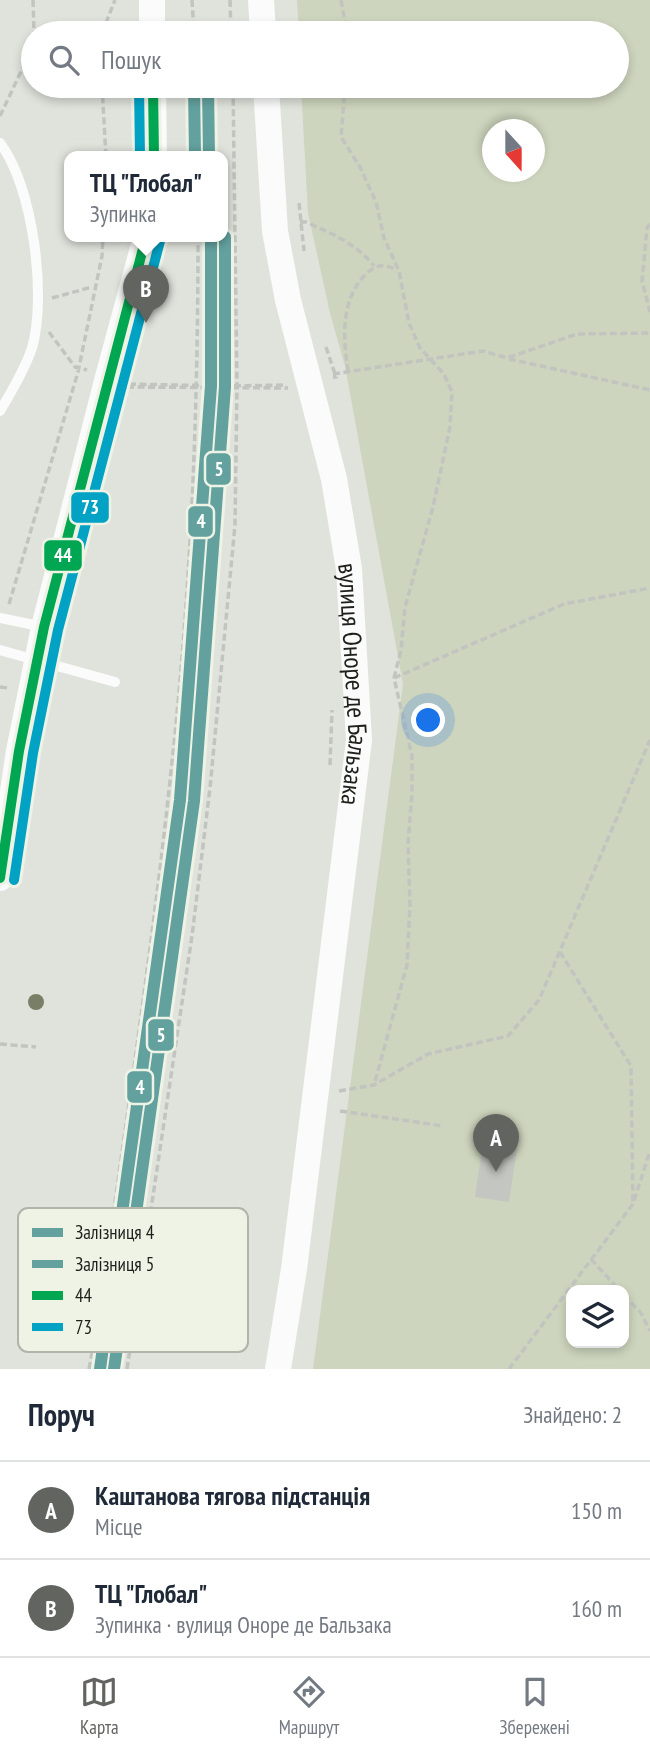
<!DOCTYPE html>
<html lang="uk">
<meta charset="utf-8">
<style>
:root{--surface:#fff;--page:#f2f2f3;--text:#1f2937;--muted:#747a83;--line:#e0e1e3;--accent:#62645f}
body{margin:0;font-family:"PT Sans Narrow",sans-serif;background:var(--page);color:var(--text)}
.controls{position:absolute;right:21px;bottom:21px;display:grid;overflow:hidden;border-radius:14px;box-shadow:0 4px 10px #0003}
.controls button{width:63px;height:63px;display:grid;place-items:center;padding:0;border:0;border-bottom:2px solid var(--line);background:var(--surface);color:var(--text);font:35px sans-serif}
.compass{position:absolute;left:482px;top:119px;width:63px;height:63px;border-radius:50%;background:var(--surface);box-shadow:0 4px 10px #0003;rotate:159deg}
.you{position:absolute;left:429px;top:721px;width:24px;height:24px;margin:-18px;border:5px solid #fff;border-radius:50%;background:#1a73e8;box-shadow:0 0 0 10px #1a73e833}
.badge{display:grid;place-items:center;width:46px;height:46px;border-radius:50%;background:var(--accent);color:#fff;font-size:23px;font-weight:700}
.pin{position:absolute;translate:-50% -58px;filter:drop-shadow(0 2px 4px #0008)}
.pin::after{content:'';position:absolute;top:37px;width:24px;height:21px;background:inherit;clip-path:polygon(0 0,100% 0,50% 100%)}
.popup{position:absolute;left:64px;top:151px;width:164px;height:91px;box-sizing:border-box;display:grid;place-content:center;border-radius:14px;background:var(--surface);filter:drop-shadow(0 2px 5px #0005);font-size:23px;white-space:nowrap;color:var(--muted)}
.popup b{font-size:26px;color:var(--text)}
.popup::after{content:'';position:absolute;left:50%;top:100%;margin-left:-14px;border:14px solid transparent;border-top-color:var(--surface)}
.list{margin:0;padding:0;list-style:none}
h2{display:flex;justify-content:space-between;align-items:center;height:91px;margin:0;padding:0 28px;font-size:30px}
h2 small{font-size:23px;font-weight:400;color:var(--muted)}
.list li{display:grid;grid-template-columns:46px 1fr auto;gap:21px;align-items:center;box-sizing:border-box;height:98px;padding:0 28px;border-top:2px solid var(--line)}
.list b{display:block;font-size:26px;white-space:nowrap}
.list p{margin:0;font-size:23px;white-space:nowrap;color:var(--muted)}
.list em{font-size:23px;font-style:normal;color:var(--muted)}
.icon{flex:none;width:38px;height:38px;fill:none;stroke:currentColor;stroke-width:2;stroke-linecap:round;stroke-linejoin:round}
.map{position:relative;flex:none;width:650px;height:1369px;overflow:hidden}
.search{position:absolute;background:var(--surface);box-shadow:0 4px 10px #0003;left:21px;right:21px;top:21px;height:77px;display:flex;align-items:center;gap:18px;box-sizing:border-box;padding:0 24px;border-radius:38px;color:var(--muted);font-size:26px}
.sheet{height:287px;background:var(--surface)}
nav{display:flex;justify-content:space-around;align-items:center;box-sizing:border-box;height:98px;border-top:2px solid var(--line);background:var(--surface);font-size:19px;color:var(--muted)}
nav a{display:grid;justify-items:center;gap:4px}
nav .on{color:var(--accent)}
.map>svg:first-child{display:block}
.park{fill:#cdd5be;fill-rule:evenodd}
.building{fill:#c4c7c1}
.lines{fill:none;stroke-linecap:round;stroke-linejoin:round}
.path{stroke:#c2c4c0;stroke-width:3.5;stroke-dasharray:7 3.5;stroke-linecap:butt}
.lane{stroke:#fafbfa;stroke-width:10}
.secondary{stroke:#fafbfa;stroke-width:26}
.bus-1-casing{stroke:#eef3e6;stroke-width:16}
.bus-2-casing{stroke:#eef3e6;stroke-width:16}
.bus-1{stroke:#00a651;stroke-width:10}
.bus-2{stroke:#02a2c5;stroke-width:10}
.rail-1-casing{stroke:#eef3e6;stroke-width:18}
.rail-2-casing{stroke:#eef3e6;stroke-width:18}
.rail-1{stroke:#62a19e;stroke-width:12}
.rail-2{stroke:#62a19e;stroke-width:12}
.tree{fill:#787f66}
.labels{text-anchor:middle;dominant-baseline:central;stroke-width:5;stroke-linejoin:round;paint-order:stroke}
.street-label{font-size:26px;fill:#1e201b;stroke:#eef3e6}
.key{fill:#eef3e6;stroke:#b0b4a9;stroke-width:2}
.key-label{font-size:19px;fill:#1e201b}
.line-badge{stroke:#eef3e6;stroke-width:2.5}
.badge-label{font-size:19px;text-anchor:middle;font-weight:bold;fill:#fff}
</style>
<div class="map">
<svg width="650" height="1369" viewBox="0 0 650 1369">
<rect width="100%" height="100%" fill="#e0e3dc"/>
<path class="park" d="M297,0H650V1369H313L403,684L345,366L330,313L308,213L301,86H617V33H299ZM492,130H534V172H492ZM571,1290H624V1343H571Z"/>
<path class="building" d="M483,1143L517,1148L509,1202L475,1197Z"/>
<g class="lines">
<path class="path" d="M33,0L34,33
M192,0L194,33
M230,0L231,33
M341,0L347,33
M102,33L115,0
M102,86L106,157
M196,86L198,157
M345,86L341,137L360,167L376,202L384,238L399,271L409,323L420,348L444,374L452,392L450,427L433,507L405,607L401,650L394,678L412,756V793L408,844L410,905L407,965L374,1085
M0,116L33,46
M299,203L304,251
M300,222H306C332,234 356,243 374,266
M650,224L647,228L642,281L650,312
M52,298L92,287
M49,332L75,367L87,370
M326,347L336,377H333
M509,359L650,390
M348,371C343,337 340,299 367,273C377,264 385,264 397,270
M333,374L483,351L507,358L577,334L650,333
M129,384L222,386L286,385
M127,387L288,388
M9,604L78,372L102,256L103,237
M394,678L564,604L650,588
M0,687L8,688
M330,765L332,710
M560,952L631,1066L633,1204
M0,1044L36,1047
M339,1091L374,1085L428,1054L508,1036L539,1000L650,740
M340,1111L443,1126
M591,1259L619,1290
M624,1295L641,1313L650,1331
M89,1369L100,1310C125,1127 153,945 172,762C191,588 198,412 198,237
M127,1369L192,936L210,788L235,525L237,386L233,86
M509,1369L633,1204L650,1151"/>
<path class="lane" d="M0,143C33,186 47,296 32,348C25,369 12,391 0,411
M0,618L44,627
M0,650L115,682"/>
<g class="secondary">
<path d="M152,0V33"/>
<path d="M261,0L263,33"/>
<path d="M153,86L154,157"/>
<path id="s1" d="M266,86L275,231L288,300L334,479L349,569L359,740L294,1269L278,1369"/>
<path d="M0,878L19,751L44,627L108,377L146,237"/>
</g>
<g class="bus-1-casing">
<path id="bus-1" d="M153,86L154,157
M0,878L19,751L44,627L146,237"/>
</g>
<g class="bus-2-casing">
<path id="bus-2" d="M139,86L140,157
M14,880L33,753L58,630L160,241"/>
</g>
<use href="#bus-1" class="bus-1"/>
<use href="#bus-2" class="bus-2"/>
<g class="rail-1-casing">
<path id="rail-1" d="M208,86L209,157
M100,1369L180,800L211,386V237"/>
</g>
<g class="rail-2-casing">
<path id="rail-2" d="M194,86L195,157
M114,1369L194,801L225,387V237"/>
</g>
<use href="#rail-1" class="rail-1"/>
<use href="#rail-2" class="rail-2"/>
</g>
<circle class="tree" cx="36" cy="1002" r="8"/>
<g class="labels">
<g class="street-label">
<text stroke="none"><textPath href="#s1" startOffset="607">вулиця Оноре де Бальзака</textPath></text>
</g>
</g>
<rect x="18" y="1208" width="230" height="144" rx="10" class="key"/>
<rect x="32" y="1228" width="31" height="9" fill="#62a19e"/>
<rect x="32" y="1260" width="31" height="8" fill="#62a19e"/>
<rect x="32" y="1291" width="31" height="9" fill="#00a651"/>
<rect x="32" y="1323" width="31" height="8" fill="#02a2c5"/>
<g class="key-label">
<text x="75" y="1239">Залізниця 4</text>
<text x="75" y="1271">Залізниця 5</text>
<text x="75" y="1302">44</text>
<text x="75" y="1334">73</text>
</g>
<g class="line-badge">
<rect x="205" y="452" width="27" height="34" rx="7" fill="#62a19e"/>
<rect x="70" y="491" width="40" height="33" rx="7" fill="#02a2c5"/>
<rect x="187" y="505" width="27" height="33" rx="7" fill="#62a19e"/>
<rect x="43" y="539" width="40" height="33" rx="7" fill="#00a651"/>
<rect x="147" y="1018" width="28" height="34" rx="7" fill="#62a19e"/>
<rect x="126" y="1070" width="27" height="34" rx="7" fill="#62a19e"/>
</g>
<g class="badge-label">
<text x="219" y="476">5</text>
<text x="90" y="514">73</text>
<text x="201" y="528">4</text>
<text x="63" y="562">44</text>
<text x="161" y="1042">5</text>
<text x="140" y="1094">4</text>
</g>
</svg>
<div class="controls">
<button><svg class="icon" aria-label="layers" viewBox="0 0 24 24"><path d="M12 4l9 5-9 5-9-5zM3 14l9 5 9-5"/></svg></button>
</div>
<svg class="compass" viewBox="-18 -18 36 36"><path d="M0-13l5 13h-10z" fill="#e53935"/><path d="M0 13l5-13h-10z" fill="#747a83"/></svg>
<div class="you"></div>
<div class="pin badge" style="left:496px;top:1172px">A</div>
<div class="pin badge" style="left:146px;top:323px">B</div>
<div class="popup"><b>ТЦ &quot;Глобал&quot;</b>Зупинка</div>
<div class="search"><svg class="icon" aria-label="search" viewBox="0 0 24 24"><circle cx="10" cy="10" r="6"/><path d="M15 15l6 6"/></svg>Пошук</div>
</div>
<section class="sheet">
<h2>Поруч<small>Знайдено: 2</small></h2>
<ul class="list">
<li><span class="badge">A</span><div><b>Каштанова тягова пiдстанцiя</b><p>Місце</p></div><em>150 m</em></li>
<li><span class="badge">B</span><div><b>ТЦ &quot;Глобал&quot;</b><p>Зупинка · вулиця Оноре де Бальзака</p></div><em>160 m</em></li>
</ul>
</section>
<nav>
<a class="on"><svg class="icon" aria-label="map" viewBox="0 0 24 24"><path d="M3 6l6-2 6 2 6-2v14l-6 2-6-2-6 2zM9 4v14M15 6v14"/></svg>Карта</a>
<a><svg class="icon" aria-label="directions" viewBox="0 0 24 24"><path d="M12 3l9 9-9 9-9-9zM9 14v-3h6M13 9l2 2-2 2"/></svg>Маршрут</a>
<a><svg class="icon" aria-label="saved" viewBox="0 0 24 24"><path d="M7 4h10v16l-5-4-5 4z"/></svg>Збережені</a>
</nav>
